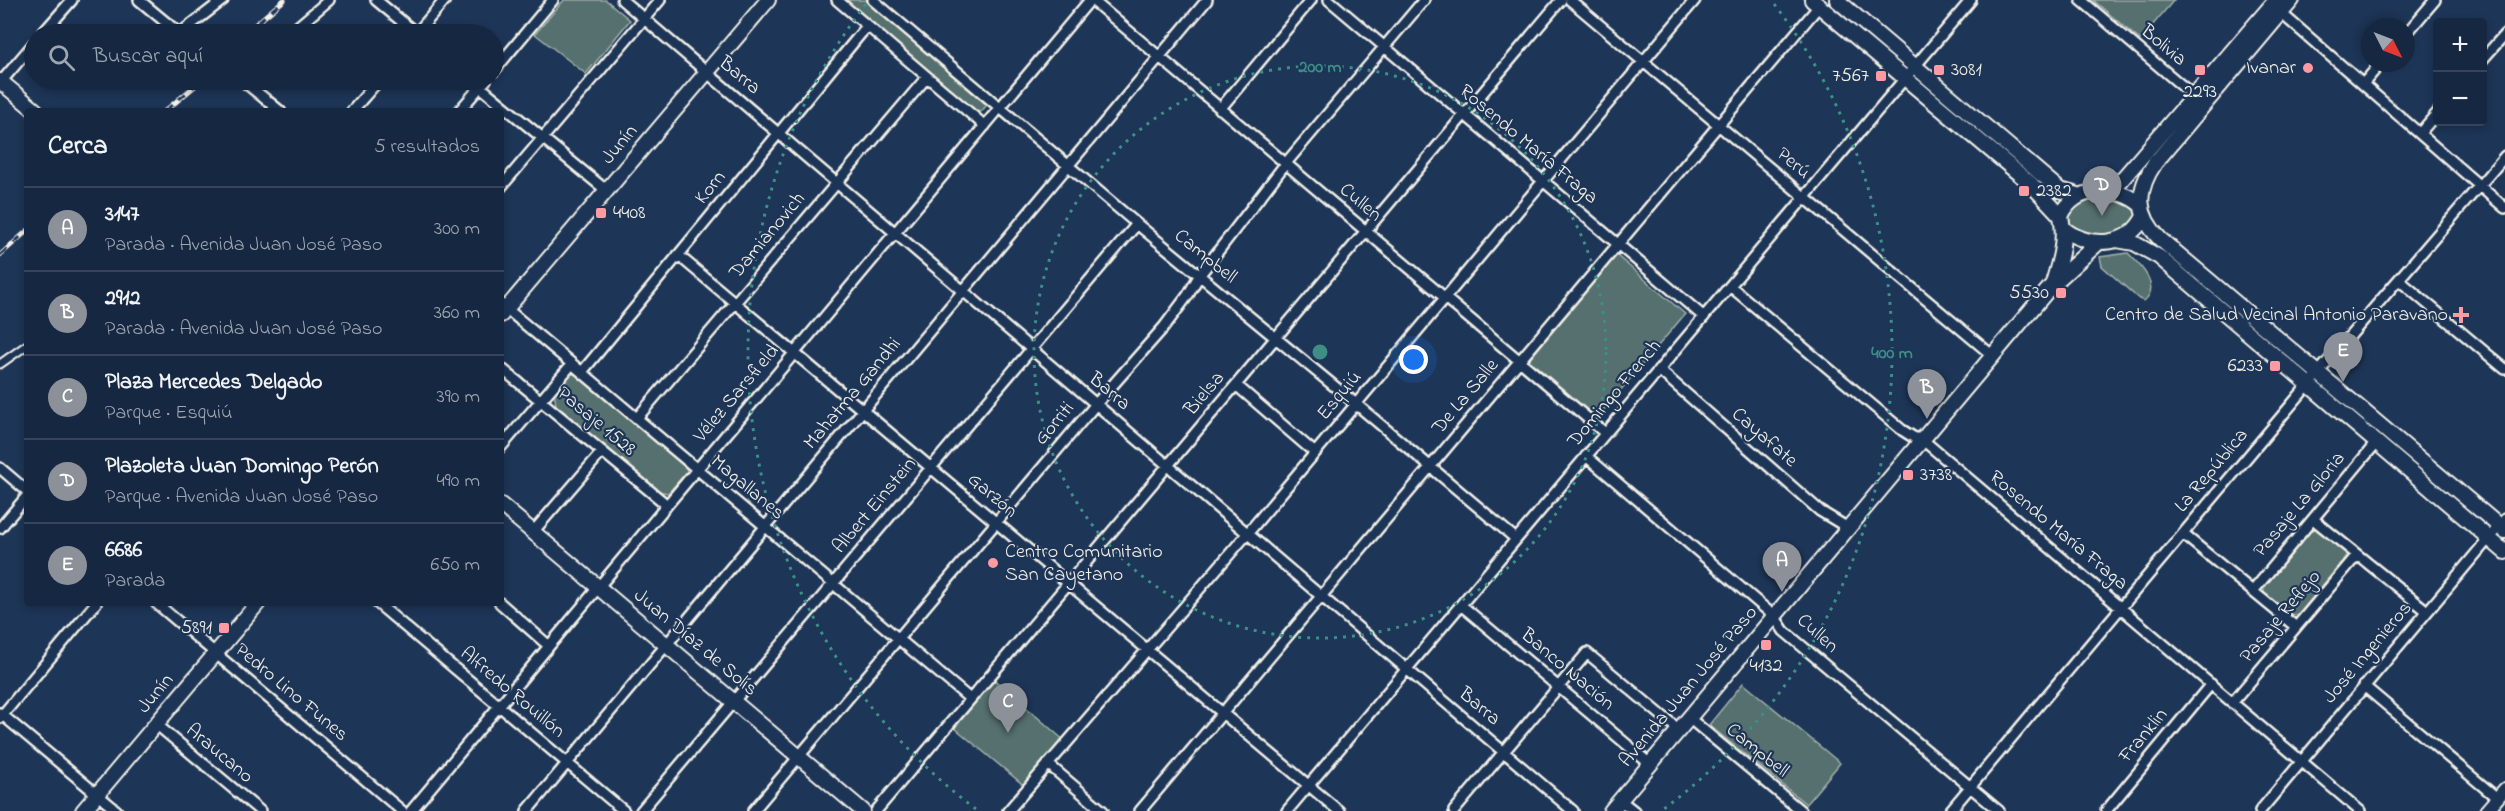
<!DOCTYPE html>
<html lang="es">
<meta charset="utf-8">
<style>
:root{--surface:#162841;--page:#1f3048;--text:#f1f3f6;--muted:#9ea6b1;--line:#35445a;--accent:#8c9099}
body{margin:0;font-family:"Indie Flower",sans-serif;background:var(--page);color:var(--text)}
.controls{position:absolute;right:18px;top:18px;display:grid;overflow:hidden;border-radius:6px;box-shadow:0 3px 9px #0003}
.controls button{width:54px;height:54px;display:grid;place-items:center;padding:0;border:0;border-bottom:2px solid var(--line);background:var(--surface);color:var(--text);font:30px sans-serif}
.compass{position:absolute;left:2361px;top:18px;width:54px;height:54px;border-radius:50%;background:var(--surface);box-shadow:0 3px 9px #0003;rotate:132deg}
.you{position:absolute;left:1414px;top:360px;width:21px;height:21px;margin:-15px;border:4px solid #fff;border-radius:50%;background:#1a73e8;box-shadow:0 0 0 9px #1a73e833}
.badge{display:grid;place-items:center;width:39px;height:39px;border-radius:50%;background:var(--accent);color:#fff;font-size:20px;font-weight:700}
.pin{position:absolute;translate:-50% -50px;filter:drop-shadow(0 2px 3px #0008)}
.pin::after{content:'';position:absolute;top:32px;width:21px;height:18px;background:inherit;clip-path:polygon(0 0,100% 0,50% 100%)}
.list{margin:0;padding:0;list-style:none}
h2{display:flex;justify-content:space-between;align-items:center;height:78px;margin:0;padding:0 24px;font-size:26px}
h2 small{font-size:20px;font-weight:400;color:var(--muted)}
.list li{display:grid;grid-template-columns:39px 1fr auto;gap:18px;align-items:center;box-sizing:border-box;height:84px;padding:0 24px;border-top:2px solid var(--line)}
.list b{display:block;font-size:22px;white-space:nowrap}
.list p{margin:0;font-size:20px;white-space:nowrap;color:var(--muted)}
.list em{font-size:20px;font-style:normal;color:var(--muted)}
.icon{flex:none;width:33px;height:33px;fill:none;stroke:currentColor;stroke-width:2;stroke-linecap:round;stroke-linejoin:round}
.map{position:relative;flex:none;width:2505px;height:811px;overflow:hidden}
.search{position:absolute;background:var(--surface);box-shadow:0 3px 9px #0003;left:24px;top:24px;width:480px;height:66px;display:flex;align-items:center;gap:15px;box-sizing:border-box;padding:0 21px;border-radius:33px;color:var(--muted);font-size:22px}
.panel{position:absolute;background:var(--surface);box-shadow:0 3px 9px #0003;left:24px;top:108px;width:480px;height:498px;border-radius:6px}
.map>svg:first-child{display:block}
.green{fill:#54706e;stroke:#a4b0ab;stroke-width:1.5}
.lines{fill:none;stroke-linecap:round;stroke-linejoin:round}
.pedestrian-casing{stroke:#f4f1e8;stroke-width:11}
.minor-casing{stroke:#f4f1e8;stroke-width:14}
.tertiary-casing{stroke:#f4f1e8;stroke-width:16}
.secondary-casing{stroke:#f4f1e8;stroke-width:18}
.pedestrian{stroke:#1d3557;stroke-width:7}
.minor{stroke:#1d3557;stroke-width:9}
.tertiary{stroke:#1d3557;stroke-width:12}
.secondary{stroke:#1d3557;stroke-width:14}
.rail-casing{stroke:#f4f1e8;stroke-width:5}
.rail{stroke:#1d3557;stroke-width:3;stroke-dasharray:9;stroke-linecap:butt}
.ring{fill:none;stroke:#3d8f86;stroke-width:3;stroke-dasharray:3 6}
.poi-dot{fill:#ff9aa2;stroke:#1d3557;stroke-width:2}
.labels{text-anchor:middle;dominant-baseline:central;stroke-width:4.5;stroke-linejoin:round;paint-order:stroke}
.street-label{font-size:20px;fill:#f4f1e8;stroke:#1d3557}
.poi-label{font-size:20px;fill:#f4f1e8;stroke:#1d3557;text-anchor:end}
.centre{fill:#3d8f86;stroke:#1d3557;stroke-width:3}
.ring-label{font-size:18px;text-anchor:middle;font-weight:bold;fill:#3d8f86;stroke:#1d3557;stroke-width:4.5;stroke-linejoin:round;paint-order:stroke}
</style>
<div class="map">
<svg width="2505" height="811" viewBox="0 0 2505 811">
<rect width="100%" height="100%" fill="#1d3557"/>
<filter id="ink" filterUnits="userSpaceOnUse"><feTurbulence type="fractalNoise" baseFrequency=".0167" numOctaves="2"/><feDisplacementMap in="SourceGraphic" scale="12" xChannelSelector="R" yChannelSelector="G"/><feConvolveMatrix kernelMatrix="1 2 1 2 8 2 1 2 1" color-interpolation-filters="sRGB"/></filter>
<g filter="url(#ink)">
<path class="green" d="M564,0H606L630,20L586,74L535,34Z
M843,0H866L983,98L986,102V106L981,112L972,110Z
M2093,0H2174L2140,40Z
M2111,198C2166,212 2119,241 2087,234C2081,233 2075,228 2069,226L2067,217L2081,201Z
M2128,253C2140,265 2162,286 2144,301L2139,299L2102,266L2100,257Z
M1615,254L1685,314L1597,418L1528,359Z
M571,374H579L686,466L687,472L668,493L658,491L556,405L554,392Z
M2312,529H2317L2346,553V557L2299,614L2292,615L2264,593V587Z
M990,676L1066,742L1027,788L950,724Z
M1743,683L1840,763L1806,804L1709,725Z"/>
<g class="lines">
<g class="pedestrian-casing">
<path id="pedestrian" d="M0,364L27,345"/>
</g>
<g class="minor-casing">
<path id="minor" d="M139,0L180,34
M376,0L417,34
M622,0L1573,811
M837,0L985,126
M873,0L1137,224L1356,404L1516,539
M1092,0L1605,433
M1329,0L1704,317
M1570,0L1993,356
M2081,0L2194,96
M2281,13L2505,208
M42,34L72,0
M179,34L223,0
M289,34L329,0
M416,34L445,0
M2406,34L2435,0
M2482,60L2505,34
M494,71L553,0
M242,80L280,111
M472,80L607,191
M1,82L34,43
M2363,84L2381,63
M1220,109L1311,0
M352,111L379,80
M459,111L486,80
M2420,133L2438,112
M501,187L660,0
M678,255L1339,811
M2399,280L2505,369
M1730,286L1902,430L1913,437L1923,440L2360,811
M501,304L970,699
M501,368L667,505
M1659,370L1820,511L1848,528
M582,372L867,26
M1236,385L1315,453
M637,418L927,77
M501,447L572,364
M1586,456L1774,616L1784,631L1999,811
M0,468L27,491
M2313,519L2427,611
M0,528L27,496
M533,532L602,452
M2183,534L2296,627
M2253,591L2376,443
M156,603L402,811
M377,603L624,811
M500,603L549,646
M1461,605L1650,764
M2364,686L2497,798
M2232,703L2357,555
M0,713L117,811
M0,718L96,603
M1689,718L1801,811
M156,724L260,811
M1048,764L1103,811
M1620,800L1634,811
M411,811L1090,0
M527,811L1207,0
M641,811L1137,224
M753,811L1096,404L1164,327L1188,295L1199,276L1286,163L1424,0
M876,811L1561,0
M1008,811L1247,534L1695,0
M1140,811L1819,6
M1287,811L1971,0
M1454,811L1587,653L1679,730
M1950,811L2318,373L2505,156
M2106,811L2211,684
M2260,811L2505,519"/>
</g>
<g class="tertiary-casing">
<path id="tertiary" d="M2486,811L2505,789"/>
</g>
<g class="secondary-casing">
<path id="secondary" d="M1812,0L2031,184L2061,216
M1837,0L2060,190L2078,195
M2292,0L2155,163C2136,191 2136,214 2160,239L2505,531
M0,81L36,111
M2112,191L2276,0
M2064,229C2088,249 2130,247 2144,216
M2117,240L2134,243L2159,257L2505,552
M2053,283C2060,260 2066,240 2061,216C2075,185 2118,184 2142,206
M501,315L768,0
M501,505L863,811
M83,811L258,603
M1611,811L2052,285L2099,242"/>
</g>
<use href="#pedestrian" class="pedestrian"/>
<use href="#minor" class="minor"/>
<use href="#tertiary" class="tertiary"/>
<use href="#secondary" class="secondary"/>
<g class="rail-casing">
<path id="rail" d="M244,34L284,0
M165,111L202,80
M0,255L27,231"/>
</g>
<use href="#rail" class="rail"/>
</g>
</g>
<g class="ring">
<circle cx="1320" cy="352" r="286"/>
<path d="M976 809A572 572 0 0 1 866 4M1774 4A572 572 0 0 1 1664 809"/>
</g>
<g class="poi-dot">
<circle cx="2308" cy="68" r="6"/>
<rect x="1933" y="64" width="12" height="12" rx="3"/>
<rect x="2194" y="64" width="12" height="12" rx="3"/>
<rect x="1875" y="70" width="12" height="12" rx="3"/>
<rect x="2018" y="185" width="12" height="12" rx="3"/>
<rect x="595" y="207" width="12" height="12" rx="3"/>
<rect x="2055" y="287" width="12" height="12" rx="3"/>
<path d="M2458 306h6v6h6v6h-6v6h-6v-6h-6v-6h6z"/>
<rect x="2269" y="360" width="12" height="12" rx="3"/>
<rect x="1902" y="469" width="12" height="12" rx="3"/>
<circle cx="993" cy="563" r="6"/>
<rect x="218" y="622" width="12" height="12" rx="3"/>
<rect x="1760" y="639" width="12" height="12" rx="3"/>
</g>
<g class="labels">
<g class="street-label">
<text transform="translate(2163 46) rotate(40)">Bolivia</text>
<text transform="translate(739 76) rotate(40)">Barra</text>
<text transform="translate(620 145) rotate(-50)">Junín</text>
<text transform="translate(1528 145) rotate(40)">Rosendo María Fraga</text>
<text transform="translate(1793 164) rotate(40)">Perú</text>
<text transform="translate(711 188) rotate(-51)">Korn</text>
<text transform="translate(1360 203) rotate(40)">Cullen</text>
<text transform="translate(768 236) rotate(-50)">Damianovich</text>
<text transform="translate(1205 257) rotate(39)">Campbell</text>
<text transform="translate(1109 392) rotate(40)">Barra</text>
<text transform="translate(737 394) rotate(-50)">Vélez Sarsfield</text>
<text transform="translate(853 394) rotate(-50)">Mahatma Gandhi</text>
<text transform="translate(1205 394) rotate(-50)">Bielsa</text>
<text transform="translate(1615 394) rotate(-50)">Domingo French</text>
<text transform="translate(1340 396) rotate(-50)">Esquiú</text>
<text transform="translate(1466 397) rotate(-50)">De La Salle</text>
<text transform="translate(596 422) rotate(40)">Pasaje 1528</text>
<text transform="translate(1055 424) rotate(-50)">Gorriti</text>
<text transform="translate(1764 438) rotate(41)">Cayafate</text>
<text transform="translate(2212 471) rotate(-50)">La República</text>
<text transform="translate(747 488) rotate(40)">Magallanes</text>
<text transform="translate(992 496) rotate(40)">Garzón</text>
<text transform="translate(2300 505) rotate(-50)">Pasaje La Gloria</text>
<text transform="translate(875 506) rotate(-50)">Albert Einstein</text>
<text transform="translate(2058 531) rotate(40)">Rosendo María Fraga</text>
<text transform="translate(2281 617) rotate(-50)">Pasaje Reflejo</text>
<text transform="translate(1817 634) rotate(42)">Cullen</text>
<text transform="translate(695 643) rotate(40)">Juan Díaz de Solís</text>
<text transform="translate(2368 653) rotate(-50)">José Ingenieros</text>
<text transform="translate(1567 670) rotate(40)">Banco Nación</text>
<text transform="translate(1689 687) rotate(-50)">Avenida Juan José Paso</text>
<text transform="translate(291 693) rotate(40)">Pedro Lino Funes</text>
<text transform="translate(512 693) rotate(40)">Alfredo Rouillón</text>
<text transform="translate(156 694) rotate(-50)">Junín</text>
<text transform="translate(1479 707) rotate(40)">Barra</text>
<text transform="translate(2144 736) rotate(-50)">Franklin</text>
<text transform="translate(1757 751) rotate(39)">Campbell</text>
<text transform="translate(219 754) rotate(40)">Araucano</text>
</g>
<g class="poi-label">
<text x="2296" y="68">Ivanar</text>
<text x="1951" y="70" text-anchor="start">3081</text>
<text x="1869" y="76">7567</text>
<text x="2200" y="92" text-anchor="middle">2293</text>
<text x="2036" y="191" text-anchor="start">2382</text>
<text x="613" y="213" text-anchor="start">4408</text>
<text x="2049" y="293">5530</text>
<text x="2448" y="315">Centro de Salud Vecinal Antonio Paravano</text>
<text x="2263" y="366">6233</text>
<text x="1920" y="475" text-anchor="start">3738</text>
<text x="1005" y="552" text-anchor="start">Centro Comunitario<tspan x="1005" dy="23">San Cayetano</tspan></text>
<text x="212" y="628">5891</text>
<text x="1766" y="666" text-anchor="middle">4132</text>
</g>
</g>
<circle cx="1320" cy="352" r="9" class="centre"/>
<g class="ring-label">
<text x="1320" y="72">200 m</text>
<text x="1892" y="358">400 m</text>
</g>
</svg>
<div class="controls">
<button>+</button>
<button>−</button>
</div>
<svg class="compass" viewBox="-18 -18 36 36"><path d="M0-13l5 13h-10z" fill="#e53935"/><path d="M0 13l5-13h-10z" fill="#9ea6b1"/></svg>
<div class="you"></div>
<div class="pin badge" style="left:1782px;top:592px">A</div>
<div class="pin badge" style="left:1927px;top:419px">B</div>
<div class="pin badge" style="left:1008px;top:733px">C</div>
<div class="pin badge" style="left:2102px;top:216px">D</div>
<div class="pin badge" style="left:2343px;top:382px">E</div>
<div class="search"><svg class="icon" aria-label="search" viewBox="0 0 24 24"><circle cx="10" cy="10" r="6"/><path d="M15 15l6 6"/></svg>Buscar aquí</div>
<section class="panel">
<h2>Cerca<small>5 resultados</small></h2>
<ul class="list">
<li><span class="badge">A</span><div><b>3147</b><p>Parada · Avenida Juan José Paso</p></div><em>300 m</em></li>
<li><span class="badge">B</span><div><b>2912</b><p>Parada · Avenida Juan José Paso</p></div><em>360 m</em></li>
<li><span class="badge">C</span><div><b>Plaza Mercedes Delgado</b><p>Parque · Esquiú</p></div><em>390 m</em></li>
<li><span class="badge">D</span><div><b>Plazoleta Juan Domingo Perón</b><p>Parque · Avenida Juan José Paso</p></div><em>490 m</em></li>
<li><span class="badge">E</span><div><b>6686</b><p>Parada</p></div><em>650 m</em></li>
</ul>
</section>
</div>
